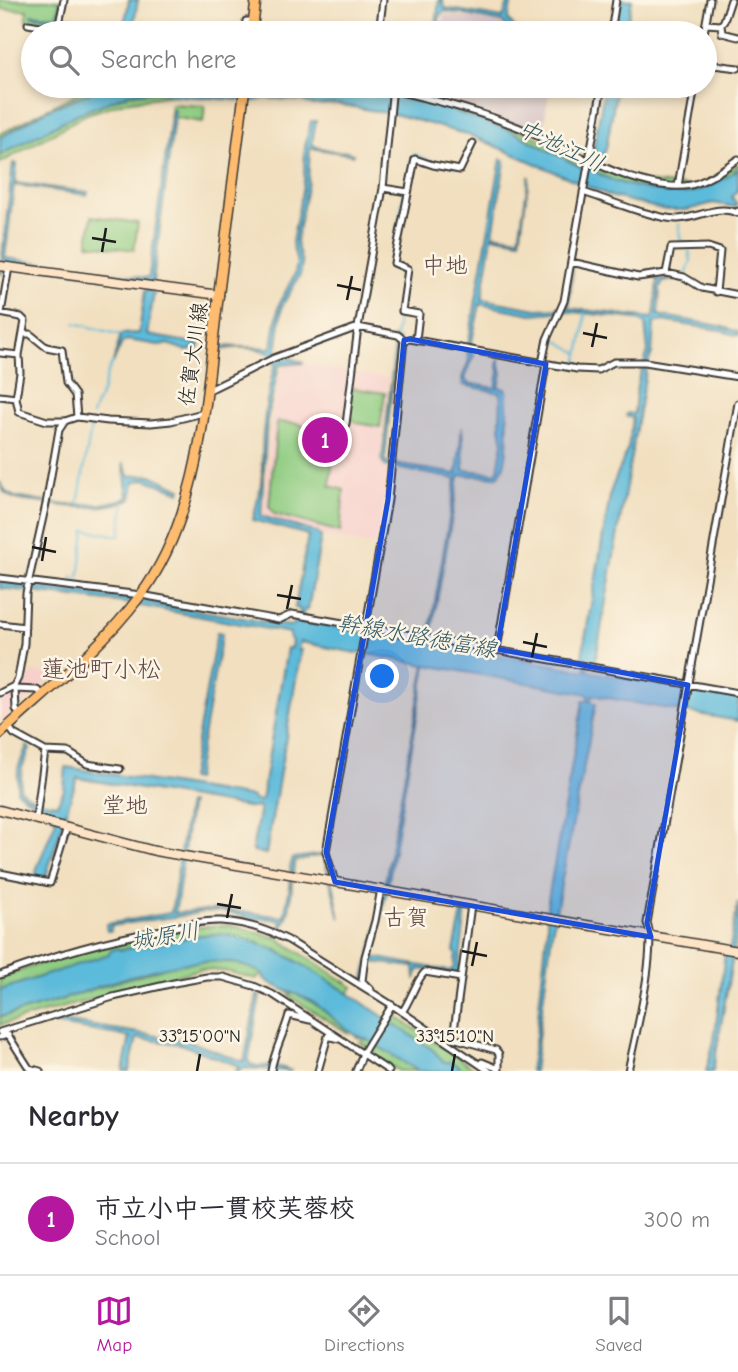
<!DOCTYPE html>
<meta charset="utf-8">
<style>
:root{--surface:#fff;--page:#f2f2f3;--text:#2b2b33;--muted:#7c7c81;--line:#e1e1e2;--accent:#b5179e}
body{margin:0;font-family:"Comic Neue","Klee One",sans-serif;background:var(--page);color:var(--text)}
.you{position:absolute;left:383px;top:677px;width:24px;height:24px;margin:-18px;border:5px solid #fff;border-radius:50%;background:#1a73e8;box-shadow:0 0 0 10px #1a73e833}
.badge{display:grid;place-items:center;width:46px;height:46px;border-radius:50%;background:var(--accent);color:#fff;font-size:23px;font-weight:700}
.pin{position:absolute;translate:-50% -50%;border:4px solid #fff;box-shadow:0 2px 7px #0006}
.list{margin:0;padding:0;list-style:none}
h2{display:flex;justify-content:space-between;align-items:center;height:91px;margin:0;padding:0 28px;font-size:30px}
h2 small{font-size:23px;font-weight:400;color:var(--muted)}
.list li{display:grid;grid-template-columns:46px 1fr auto;gap:21px;align-items:center;box-sizing:border-box;height:112px;padding:0 28px;border-top:2px solid var(--line)}
.list b{display:block;font-size:26px;white-space:nowrap}
.list p{margin:0;font-size:23px;white-space:nowrap;color:var(--muted)}
.list em{font-size:23px;font-style:normal;color:var(--muted)}
.icon{flex:none;width:38px;height:38px;fill:none;stroke:currentColor;stroke-width:2;stroke-linecap:round;stroke-linejoin:round}
.map{position:relative;flex:none;width:738px;height:1071px;overflow:hidden}
.search{position:absolute;background:var(--surface);box-shadow:0 4px 10px #0003;left:21px;right:21px;top:21px;height:77px;display:flex;align-items:center;gap:18px;box-sizing:border-box;padding:0 24px;border-radius:38px;color:var(--muted);font-size:26px}
.sheet{height:203px;background:var(--surface)}
nav{display:flex;justify-content:space-around;align-items:center;box-sizing:border-box;height:98px;border-top:2px solid var(--line);background:var(--surface);font-size:19px;color:var(--muted)}
nav a{display:grid;justify-items:center;gap:4px}
nav .on{color:var(--accent)}
.map>svg:first-child{display:block}
.built{fill:#f7d0cc}
.industrial{fill:#d2bec3}
.green{fill:#8ecc81;stroke:#55744e;stroke-width:2}
.water{fill:#5bbada;stroke:#3c6b7b;stroke-width:2;fill-rule:evenodd}
.lines{fill:none;stroke-linecap:round;stroke-linejoin:round}
.stream{stroke:#5bbada;stroke-width:2}
.street-casing{stroke:#3c3934;stroke-width:9}
.secondary-casing{stroke:#3c3934;stroke-width:11}
.primary-casing{stroke:#3c3934;stroke-width:12}
.street{stroke:#fff;stroke-width:5}
.secondary{stroke:#fee4c6;stroke-width:8}
.primary{stroke:#fdbc70;stroke-width:9}
.marked{fill:#1d4ed8;fill-opacity:0.2;stroke:#1d4ed8;stroke-width:5;stroke-linejoin:round}
.ticks{fill:none;stroke:#1c1c1c;stroke-width:2.5}
.labels{text-anchor:middle;dominant-baseline:central;stroke-width:5;stroke-linejoin:round;paint-order:stroke}
.street-label{font-size:21px;fill:#1c1c1c;stroke:#fcf5e5}
.water-label{font-size:23px;font-style:italic;fill:#355b68;stroke:#fcf5e5}
.neighbourhood-label{font-size:23px;fill:#624845;stroke:#fcf5e5}
.quarter-label{font-size:24px;fill:#624845;stroke:#fcf5e5}
.ticks-label{font-size:18px;text-anchor:middle;fill:#1c1c1c;stroke:#fcf5e5;stroke-width:5;stroke-linejoin:round;paint-order:stroke}
</style>
<div class="map">
<svg width="738" height="1071" viewBox="0 0 738 1071">
<rect width="100%" height="100%" fill="#fcf5e5"/>
<filter id="ink" filterUnits="userSpaceOnUse"><feTurbulence type="fractalNoise" baseFrequency=".0143" numOctaves="2"/><feDisplacementMap in="SourceGraphic" scale="14" xChannelSelector="R" yChannelSelector="G"/><feConvolveMatrix kernelMatrix="1 2 1 2 8 2 1 2 1" color-interpolation-filters="sRGB"/></filter>
<filter id="wash" filterUnits="userSpaceOnUse"><feTurbulence type="fractalNoise" baseFrequency=".00686" numOctaves="4" result="noise"/><feDisplacementMap in="SourceGraphic" scale="28" xChannelSelector="R" yChannelSelector="G"/><feGaussianBlur stdDeviation="1.57" result="paint"/><feColorMatrix in="noise" values="0 0 0 0 0 0 0 0 0 0 0 0 0 0 0 0 0 1.4 0 .05"/><feComposite in="paint" operator="in"/></filter>
<g filter="url(#wash)">
<rect width="100%" height="100%" fill="#f1dfbf"/>
<path class="built" d="M288,361L388,378L380,460L388,469L378,546L322,536L318,532L263,515L271,419L283,364Z
M34,672L54,675L0,724V694L17,689L20,676L28,677Z"/>
<path class="industrial" d="M444,14L501,23L513,33H441Z
M383,86H550L542,136L506,120L440,99Z"/>
<path class="green" d="M0,0H62L57,25L26,21L27,10L0,9Z
M90,86H106L49,109L0,138V134Z
M157,91L172,95L124,102L87,114L0,163V155L77,114L129,94Z
M434,101L479,115L522,131L636,181L693,187L714,179L738,164V169C724,180 707,190 688,193C668,195 607,184 593,169L582,168L512,131L433,104Z
M171,104L205,106L203,122L170,117Z
M92,216L138,223L134,250L88,244Z
M352,388L385,393L380,427L358,423L349,417Z
M277,422L300,424L310,432L319,434L329,429L335,435L330,486L344,490L340,532L274,514L269,506Z
M229,925L277,938L353,987L348,994L277,950L223,934L201,935L120,950L0,997V978C73,950 151,928 229,925Z
M189,960L249,962L422,1071H399L374,1055L375,1052L360,1042L365,1039L357,1037L346,1027L348,1033L289,996L291,994L265,979L262,974L256,979L225,971L200,969L0,1025V1017Z
M371,1009L387,1019L391,1013L478,1071H455Z"/>
<path class="water" d="M60,0L59,16L124,25L129,0H138L132,33H123L124,27L86,22L83,33H82L83,22L32,16V14L57,16Z
M439,0H442L445,8L503,18L509,0H512L508,20L519,33H515L502,22L445,11L440,15L437,33H435Z
M621,0H632L626,33H615Z
M106,86H305L313,89L341,88L345,86V88L430,103L432,86H434L433,104L512,131L582,168L593,169C607,184 668,195 688,193C707,190 723,180 738,169V190L732,197L737,204L735,207L713,203L687,210H665L610,196L472,136L398,115L336,104L313,105L302,101L267,98L254,101L172,95L157,91L129,94L77,114L0,155V138L49,109Z
M605,86H617L606,149L601,160L595,157L594,145Z
M172,110H175L153,281L149,290L154,293L147,335L200,344L199,348L187,351L168,344L158,345L127,340L122,343L113,363L121,334L139,333L145,290H147L148,282L3,262L2,274H0L13,163L17,164L15,183L88,192L87,195L14,185L5,258L146,278L149,276Z
M311,121H316L312,142L314,146L337,152L348,151L354,155L310,148L308,182L296,241L302,264L300,275L282,306L276,353L279,359L290,358L304,363L279,365L267,421L261,516L318,533L321,537L308,610H304L302,620L369,634L372,632L428,642L456,479L385,466L382,460L395,346L393,338L398,340L401,348L393,377L385,460L388,463L457,474L462,427L464,470L495,473L498,470L503,443L500,426L501,393L463,385L462,378L469,360L467,351L501,159L505,161L493,234L519,238L529,176L520,241L492,236L482,299L536,309L566,308L573,268L569,308L652,318L654,315L658,281L656,279L674,280L663,282L660,288L658,315L720,326L738,332V336L719,330L663,321L654,323L652,353L647,366L595,664L589,663L588,671L684,689V691L690,692L691,690L738,698V721L686,712V709L681,708L680,711L592,695L591,702L596,703L552,932L534,1071H530L536,1035L547,931V905L583,701H588V694L426,665L388,885L373,957L450,971L454,967L456,954L454,951L463,908L466,909L458,975L419,969L415,978L414,967L373,962L366,982L364,979L377,926L425,665L368,654L366,652L356,653L300,642L298,650H301L266,854L252,851L260,807L252,808L77,778L46,876L42,879L35,878L37,868L56,820C45,807 30,802 17,791L18,768L27,746L30,749L22,768L20,789C32,800 41,802 57,804L64,790L66,767L253,797V800L261,801L287,648H291L292,641L289,637L290,633L125,603L0,588V582L128,598L282,625L291,626L299,619L300,609L295,608L308,535L253,520C256,505 262,487 262,471C261,434 266,396 276,360C268,346 233,346 219,351L220,346L270,348L272,346L279,304L295,274L297,264L292,242L304,181L305,147ZM480,304L532,314L565,311L636,319L645,323L648,351L637,385L634,414L627,413L626,416L633,418L628,448L611,490L581,662L586,663L585,671L430,642L459,477L462,475L497,477C513,463 506,412 507,390L499,387L502,374L499,359L497,364L499,371L496,388L468,383L465,379L474,355L470,351Z
M123,462L129,476L151,475L181,489L180,492L145,479L134,482L131,499C99,511 77,508 45,503C30,501 2,503 0,482L7,493L15,497L66,505L102,504L125,499L128,496Z
M217,632L222,633L195,780L190,779Z
M188,803H191C184,840 182,876 175,913L219,909L284,917L291,880L290,867L293,858L324,854L334,887L340,919L323,855L295,861C290,883 294,907 282,928L280,926L283,922C271,916 262,920 251,918C240,916 232,912 219,911C207,911 194,914 181,916C158,919 134,922 111,926V931H107L106,924L171,913C178,876 181,840 188,803Z
M738,902V927L713,1071H706L714,1041L725,953H729Z
M223,934C270,941 309,968 348,993C376,1012 405,1031 433,1050L444,1062H452L459,1067L460,1071H418L366,1039C346,1035 325,1007 305,998C292,992 277,989 266,980C259,973 268,977 259,972C205,942 111,984 57,1001C38,1007 19,1012 0,1017V990L109,954L111,950L118,948L120,950L201,935Z
M257,995L260,996L248,1062C257,1069 262,1065 273,1065C279,1066 285,1069 292,1071L245,1068L236,1071L239,1066L180,1044L137,1038L129,1071H123L130,1037L59,1025L52,1022L56,1020L189,1041L244,1062Z"/>
<g class="lines">
<path class="stream" d="M406,188L412,156L414,154L433,162L458,167L460,165
M679,224L680,239L688,245
M392,257L404,194
M391,263V265L405,272
M686,275L691,261L689,251
M674,280L685,281
M75,323L121,335
M395,339L403,284
M557,340L578,353
M577,365L584,329L585,313
M92,416C94,406 100,399 103,389C106,379 106,372 113,363
M78,504L92,422
M72,578H79L85,530L120,536L124,502
M0,669L1,665"/>
</g>
</g>
<g filter="url(#ink)">
<g class="lines">
<g class="street-casing">
<path id="street" d="M28,24L58,29L64,0
M706,24L721,25L724,21L731,0
M721,25L722,33L738,37
M244,33L246,21H253
M379,33L383,0
M611,33L616,0
M704,33L710,0
M705,64L738,68
M76,86H80
M393,86L383,188L358,327L398,335L404,340L410,339L577,369L598,370L614,362H645L738,377
M590,86L602,88
M392,90C436,100 479,111 520,128C564,147 644,195 691,185C708,181 724,168 738,159
M678,186L695,86
M383,188L408,192
M583,192C605,199 658,220 678,219C699,218 717,204 737,213L738,211
M571,262L638,277L666,273L684,277L702,288L738,295
M666,273L671,248L708,247L720,251L716,292
M0,313L21,317L25,321L19,355L20,373L16,398L19,412L47,421H65
M1,313L9,267
M24,334H30L46,347L62,350L66,383L75,395L77,417
M416,340L419,314L402,311L408,269L394,263L415,159L433,165L460,170L473,143
M0,353L19,355
M542,363L547,339L564,301L602,86
M207,391L274,358L358,327L346,424
M0,396L16,398
M0,578L141,595L279,620L292,614L738,693
M0,624L25,627
M497,649L546,364
M14,687L15,689L37,690L43,694
M15,689L16,709L20,716
M0,693L14,686L18,678L24,644L26,593L46,504L59,430L65,421L77,417L108,421L151,423L171,421L203,413
M8,726L14,734L45,751L36,819
M45,751L68,752L87,764L120,769
M0,873L50,883L67,827
M335,882L326,852L388,500L404,340
M471,905L453,1038L496,1050L499,1054V1069L482,1062
M0,975C53,955 106,940 162,930C181,926 201,920 221,921C244,922 267,930 288,940L392,1005L489,1071
M371,990L362,981L365,957L375,921L381,889
M402,1012C411,1000 416,980 425,972L461,978
M0,1032L113,997L174,983L207,977H223L254,986L272,994L389,1071
M0,1037L8,1035L29,1068L40,1071
M271,1071C274,1051 284,1034 289,1015L310,1020
M318,1071L328,1036L339,1039
M356,1071L364,1051L392,1005
M628,1071C634,1041 658,948 647,923L738,403"/>
</g>
<g class="secondary-casing">
<path id="secondary" d="M0,266L219,295
M0,810L155,851L738,951"/>
</g>
<g class="primary-casing">
<path id="primary" d="M252,33L256,0
M0,734C48,690 101,648 140,596C200,516 205,404 217,307C226,233 236,160 245,86"/>
</g>
<use href="#street" class="street"/>
<use href="#secondary" class="secondary"/>
<use href="#primary" class="primary"/>
</g>
</g>
<path class="marked" d="M410,339L546,364L497,649L688,685L647,923L651,937L335,882L326,852L388,500L404,340Z"/>
<path class="ticks" d="M92,238L116,242M102,252L106,228M337,285L361,290M347,300L352,276M583,333L607,338M592,347L597,323M32,547L56,552M42,561L46,537M277,595L301,599M287,609L292,585M523,642L547,647M532,657L537,633M217,904L241,908M227,918L232,894M462,951L487,956M472,966L477,942M197,1071L200,1054M452,1071L455,1054"/>
<g class="labels">
<g class="street-label">
<text transform="translate(193 354) rotate(-82)">佐賀大川線</text>
</g>
<g class="water-label">
<text transform="translate(561 146) rotate(25)">中池江川</text>
<text transform="translate(417 636) rotate(10)">幹線水路徳富線</text>
<text transform="translate(165 936) rotate(-9)">城原川</text>
</g>
<g class="neighbourhood-label">
<text x="445" y="265">中地</text>
<text x="125" y="805">堂地</text>
<text x="406" y="917">古賀</text>
</g>
<g class="quarter-label">
<text x="101" y="669">蓮池町小松</text>
</g>
</g>
<g class="ticks-label">
<text x="200" y="1042">33°15'00"N</text>
<text x="455" y="1042">33°15'10"N</text>
</g>
</svg>
<div class="you"></div>
<div class="pin badge" style="left:325px;top:440px">1</div>
<div class="search"><svg class="icon" aria-label="search" viewBox="0 0 24 24"><circle cx="10" cy="10" r="6"/><path d="M15 15l6 6"/></svg>Search here</div>
</div>
<section class="sheet">
<h2>Nearby<small></small></h2>
<ul class="list">
<li><span class="badge">1</span><div><b>市立小中一貫校芙蓉校</b><p>School</p></div><em>300 m</em></li>
</ul>
</section>
<nav>
<a class="on"><svg class="icon" aria-label="map" viewBox="0 0 24 24"><path d="M3 6l6-2 6 2 6-2v14l-6 2-6-2-6 2zM9 4v14M15 6v14"/></svg>Map</a>
<a><svg class="icon" aria-label="directions" viewBox="0 0 24 24"><path d="M12 3l9 9-9 9-9-9zM9 14v-3h6M13 9l2 2-2 2"/></svg>Directions</a>
<a><svg class="icon" aria-label="saved" viewBox="0 0 24 24"><path d="M7 4h10v16l-5-4-5 4z"/></svg>Saved</a>
</nav>
